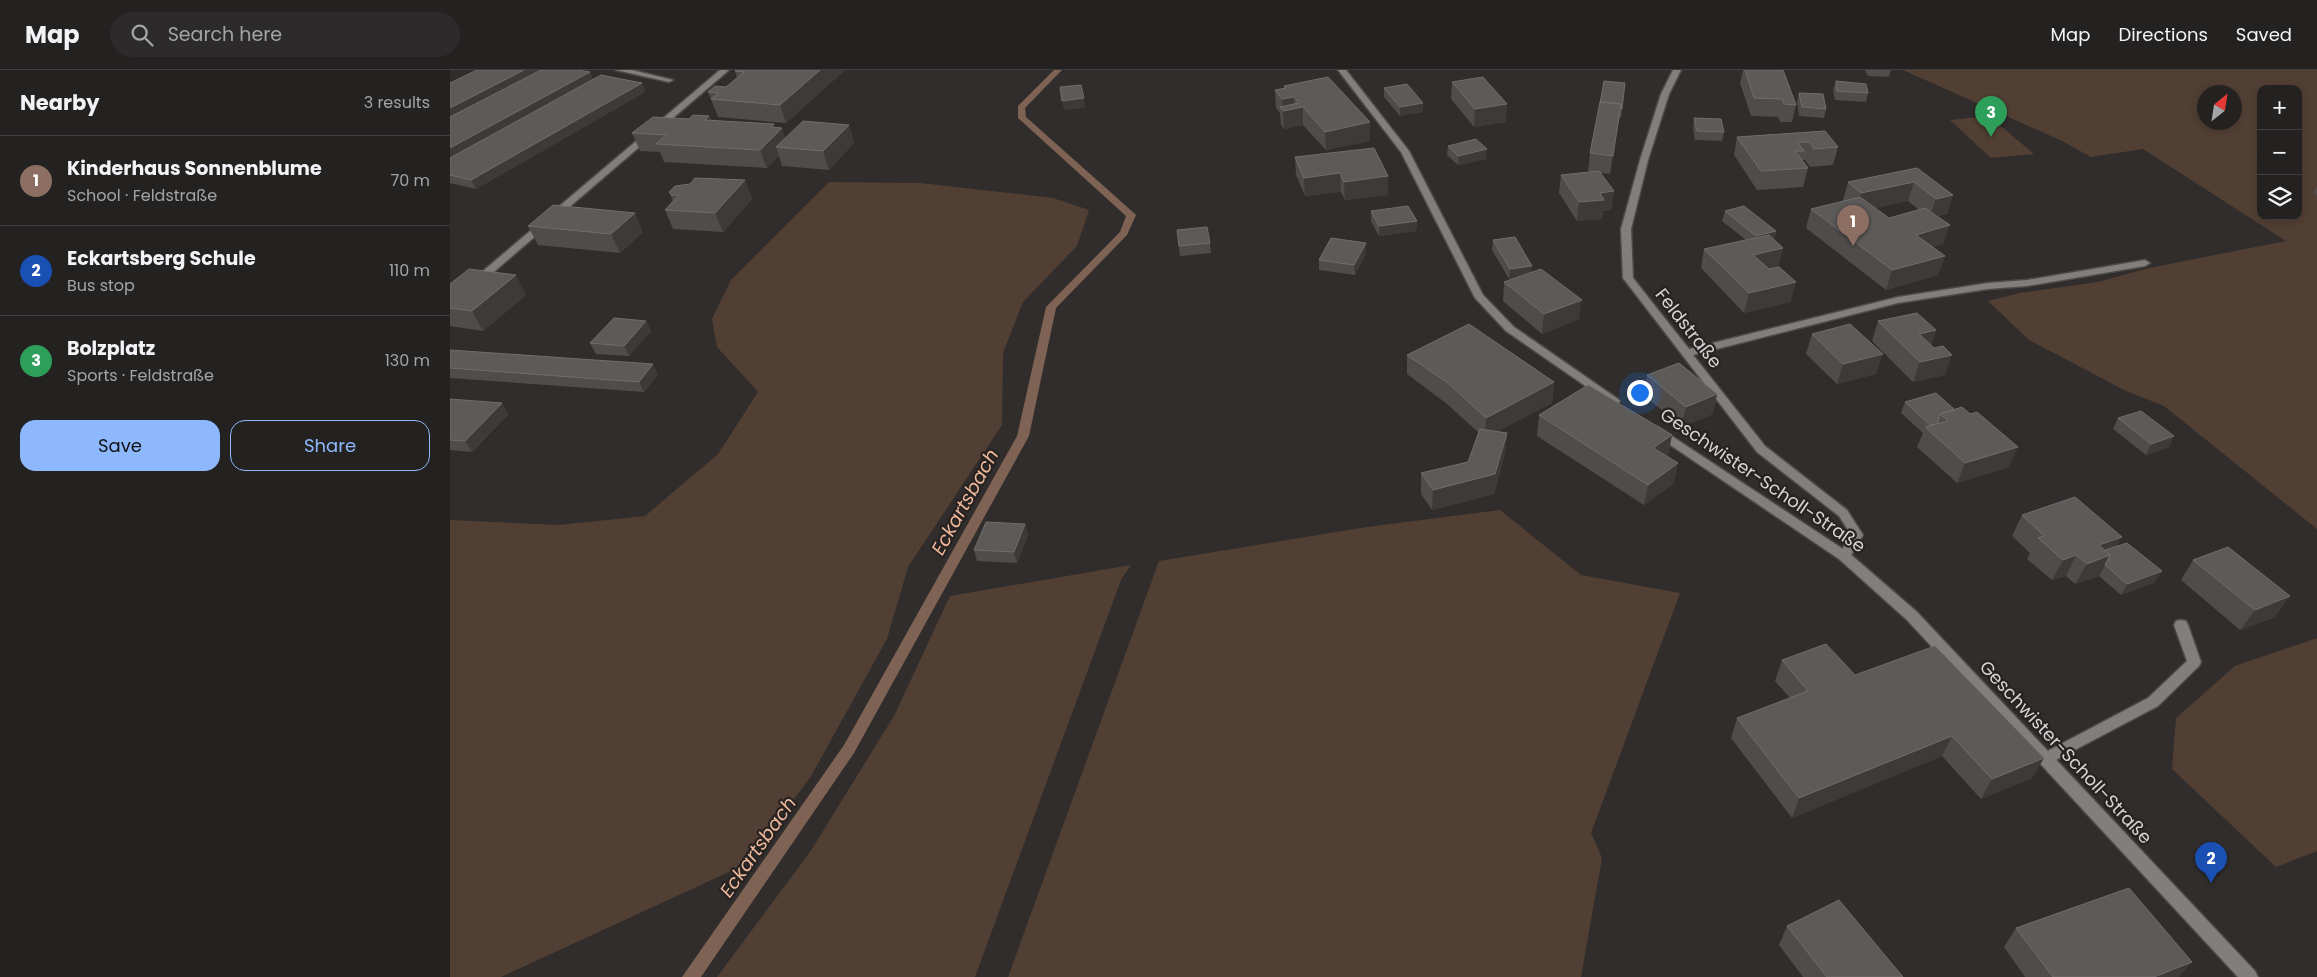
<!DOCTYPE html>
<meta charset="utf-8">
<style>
:root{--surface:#242221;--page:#2c2a2a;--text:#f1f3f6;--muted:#a3a4a5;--line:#413f3f;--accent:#8eb8fd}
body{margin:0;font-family:Poppins,sans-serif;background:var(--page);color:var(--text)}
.controls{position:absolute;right:15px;top:15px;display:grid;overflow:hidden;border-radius:10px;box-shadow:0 2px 8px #0003}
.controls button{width:45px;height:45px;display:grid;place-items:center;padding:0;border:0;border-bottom:1px solid var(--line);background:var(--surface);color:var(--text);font:25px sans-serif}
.compass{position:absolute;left:1747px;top:15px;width:45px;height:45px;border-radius:50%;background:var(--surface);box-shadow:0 2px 8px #0003;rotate:30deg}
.you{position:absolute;left:1189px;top:322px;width:18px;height:18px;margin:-12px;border:4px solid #fff;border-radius:50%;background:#1a73e8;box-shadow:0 0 0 8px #1a73e833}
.badge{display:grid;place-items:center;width:32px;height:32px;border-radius:50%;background:var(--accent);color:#fff;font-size:16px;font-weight:700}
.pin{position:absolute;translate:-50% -41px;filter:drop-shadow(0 1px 2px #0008)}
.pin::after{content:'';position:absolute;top:26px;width:18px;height:15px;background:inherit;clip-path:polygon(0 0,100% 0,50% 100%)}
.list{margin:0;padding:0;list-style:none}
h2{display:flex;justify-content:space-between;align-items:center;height:65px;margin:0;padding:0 20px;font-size:21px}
h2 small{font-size:16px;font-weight:400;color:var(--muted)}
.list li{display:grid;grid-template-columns:32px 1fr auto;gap:15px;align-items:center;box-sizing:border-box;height:90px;padding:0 20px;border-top:1px solid var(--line)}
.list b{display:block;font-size:19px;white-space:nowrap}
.list p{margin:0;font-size:16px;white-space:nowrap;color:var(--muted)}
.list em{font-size:16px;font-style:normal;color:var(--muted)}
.actions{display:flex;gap:10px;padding:15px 20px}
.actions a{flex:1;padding:11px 0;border:1px solid var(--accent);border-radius:15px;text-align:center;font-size:18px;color:var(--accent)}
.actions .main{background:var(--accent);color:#111}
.icon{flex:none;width:28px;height:28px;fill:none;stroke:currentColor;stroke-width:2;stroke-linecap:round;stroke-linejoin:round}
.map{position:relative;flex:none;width:1867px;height:907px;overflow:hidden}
header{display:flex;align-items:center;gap:30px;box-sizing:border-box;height:70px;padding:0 25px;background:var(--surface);border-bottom:1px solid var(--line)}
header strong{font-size:24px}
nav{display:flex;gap:28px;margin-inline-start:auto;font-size:18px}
.search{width:350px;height:45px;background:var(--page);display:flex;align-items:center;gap:12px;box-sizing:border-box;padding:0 18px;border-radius:28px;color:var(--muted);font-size:19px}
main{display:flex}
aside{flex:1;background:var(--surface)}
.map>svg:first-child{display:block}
.green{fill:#523f34;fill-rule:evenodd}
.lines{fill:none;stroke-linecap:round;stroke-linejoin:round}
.stream{fill:#7e6253;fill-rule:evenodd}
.lane-casing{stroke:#4d4a49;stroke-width:3}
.street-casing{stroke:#4d4a49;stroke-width:3}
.secondary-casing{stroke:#4d4a49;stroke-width:3}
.lane{fill:#817e7c;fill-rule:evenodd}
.street{fill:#817e7c;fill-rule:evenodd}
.secondary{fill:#817e7c;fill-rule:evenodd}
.wall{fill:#4f4c4b;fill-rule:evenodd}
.shaded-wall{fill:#3d3a39}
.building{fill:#5d5b5a;stroke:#706e6d}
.labels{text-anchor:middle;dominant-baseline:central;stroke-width:4.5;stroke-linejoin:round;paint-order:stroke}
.street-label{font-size:18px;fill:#d5d4d3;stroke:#262322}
.water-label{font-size:19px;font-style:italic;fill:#edb79a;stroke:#262322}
</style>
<header>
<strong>Map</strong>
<div class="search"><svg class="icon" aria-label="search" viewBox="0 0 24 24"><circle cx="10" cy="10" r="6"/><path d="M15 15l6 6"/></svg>Search here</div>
<nav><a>Map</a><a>Directions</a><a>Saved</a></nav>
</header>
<main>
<aside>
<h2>Nearby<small>3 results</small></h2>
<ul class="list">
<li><span class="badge" style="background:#8d6e63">1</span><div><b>Kinderhaus Sonnenblume</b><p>School · Feldstraße</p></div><em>70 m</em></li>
<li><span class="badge" style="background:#1a4fb4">2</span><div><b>Eckartsberg Schule</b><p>Bus stop</p></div><em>110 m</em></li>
<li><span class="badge" style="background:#2e9e5b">3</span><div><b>Bolzplatz</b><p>Sports · Feldstraße</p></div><em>130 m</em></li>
</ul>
<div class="actions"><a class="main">Save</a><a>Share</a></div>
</aside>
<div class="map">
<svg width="1867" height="907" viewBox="0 0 1867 907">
<rect width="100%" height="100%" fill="#302d2c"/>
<path class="green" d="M1453,0H1867V459L1714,336L1676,321L1579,270L1538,231L1570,223L1648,212L1699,198L1836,171L1693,79L1641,87L1612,71ZM1811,19H1848V146H1811ZM1754,22H1784V52H1754Z
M1539,46L1584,84L1541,88L1500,50Z
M379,112L470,113L603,128L639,140L627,176L573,232L553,283L552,355L458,497L437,569L360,708L292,796L51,907H0V450L108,455L195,446L268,384L308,322L267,277L262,249L281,210Z
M1050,440L1131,505L1230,523L1141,763L1152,788L1131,907H558L709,491L917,457Z
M681,495L671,510L525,907H267L360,782L444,646L500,526Z
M1867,568V781L1826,797L1722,699L1726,648L1785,596Z"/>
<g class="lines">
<path class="stream" d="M604,0H612L575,38L576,47L684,143L686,145L677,165L606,238L579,366L404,683L251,907H232L394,675L567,366L596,237L670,162L676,146L568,48V36Z"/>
<g class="lane-casing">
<path id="lane" d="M166,0H182L223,10L219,12Z
M270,0H279L4,236L0,237V229Z
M1731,550L1736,551L1738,555L1751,592L1749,596L1708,636L1602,692L1597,694L1592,692L1590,688L1592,684L1698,628L1737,591L1724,555L1726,551Z"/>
</g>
<g class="street-casing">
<path id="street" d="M1223,0H1231L1219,24L1198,90L1181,159L1183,208L1239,279L1448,227L1538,213L1577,210L1695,190L1700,193L1695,196L1577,216L1538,219L1448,233L1243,285L1315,376L1397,440L1413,465L1399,489L1394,491L1388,486L1401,465L1389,446L1307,382L1173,208L1171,159L1190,90L1211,24Z"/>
</g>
<g class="secondary-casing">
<path id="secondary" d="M888,0H896L959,81L1033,225L1064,257L1168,329L1170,331L1168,333H1160L1056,261L1025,228L951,82Z
M1208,357L1399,483L1467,542L1805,901L1808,907H1788L1457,550L1389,489L1204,364L1202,361Z"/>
</g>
<use href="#lane" class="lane"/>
<use href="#street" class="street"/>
<use href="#secondary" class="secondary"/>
</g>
<path class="wall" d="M395,0L336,53L268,47L258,22L276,17L287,8L285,1Z
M1293,0H1333L1346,35L1342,52H1330L1328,47L1301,46L1290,13Z
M1415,0H1441L1439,7L1418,6Z
M140,2L143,10L192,13L195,22L26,119L0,113V13Z
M1386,11L1418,23L1416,32L1385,30L1383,20Z
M1002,12L1056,52L1024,57L1001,29Z
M1175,13L1171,48H1169L1160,104L1151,103L1164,121L1161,140L1153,141L1152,149L1127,151L1109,123L1111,105L1140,102L1138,101L1140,83Z
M834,16L920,71L876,80L853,55L834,59L831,55L830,43L826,38L825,20L834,18Z
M934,18L973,42L950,46L934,27Z
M1349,23L1376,39L1374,48L1349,46L1347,32Z
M259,46L261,50L325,58L335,68L399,55L404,73L379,100L332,96L329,86L317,98L214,92L210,82L190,81L182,63L239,49Z
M1244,48L1274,62L1272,71L1245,70L1243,58Z
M1375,61L1388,77L1383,95L1360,97L1355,90H1352L1358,98L1353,117L1307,120L1284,85L1287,67Z
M998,76L1036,89L1008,95L997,85Z
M1810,78H1811V91L1805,87Z
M845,87L938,106V125L895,130L891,122L855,126L846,105Z
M1848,88L1852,91L1848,98Z
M1467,98L1503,125L1497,144L1487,146L1493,174L1483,177L1495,186L1488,205L1436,220L1356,158L1361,139L1393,131V130L1398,112ZM1458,131L1469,140L1439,148L1425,138Z
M295,110L302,129L273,162L223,159L215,140L223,131L219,122Z
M1867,116V126L1863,123Z
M921,141L967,151L966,161L929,166L921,151Z
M1275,141L1326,161L1324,170L1333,178L1328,197L1341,232L1294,243L1251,198L1254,179L1296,170L1272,151Z
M78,156L193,162L170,183L88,175Z
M727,160L760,173L761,183L730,186Z
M1043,170L1082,202L1129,249L1092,264L1053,231L1054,212L1066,208L1059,209L1042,180Z
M916,173V183L905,205L869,200V190Z
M0,214L76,225L33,261L0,256Z
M196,251L201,261L179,286L146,284L140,273Z
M1428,251L1486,260L1481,275L1495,305L1463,312L1422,271Z
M1362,264L1426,304L1387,314L1356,284Z
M0,280L208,304L194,322L0,308Z
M957,285L1104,312L1102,333L1048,361L1057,363L1055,383L1044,424L982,440L971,424V403L1018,392L1029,363L997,334L957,304Z
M1197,305L1267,324L1263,344L1231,357L1194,325Z
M1486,323L1559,397L1507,413L1467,377L1473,363L1451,343L1455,332Z
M0,329L59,344L22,382L0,380Z
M1089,345L1222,365L1218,385L1217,386L1224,413L1194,435L1087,366Z
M1668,348L1724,366L1719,377L1696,385L1663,359Z
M1572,445L1667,476L1705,512L1671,525L1649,506L1625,514L1616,506L1602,510L1577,489L1580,483L1562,466Z
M575,454L578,465L567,493L527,491L524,480Z
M1743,490L1825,547L1790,560L1731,510Z
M1332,590L1405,605L1594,688L1582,708L1531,729L1492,686L1342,748L1281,668L1287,648L1340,628L1325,611Z
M1337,856L1453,907H1353L1329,875Z
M1566,858L1729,907H1575L1554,877Z"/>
<path class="shaded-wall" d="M74,0H92L0,50V38Z
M370,0H395L336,53L330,35Z
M140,2L144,12L0,90V78Z
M192,13L195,22L26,119L21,110Z
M844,27V38L853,37V55L834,59L832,29Z
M634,28L635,38L614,40L612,31Z
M973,33V42L950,46V37Z
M1057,34L1056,52L1024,57L1025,39Z
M1171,34L1169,52L1160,104L1163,86Z
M259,46L266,64L255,50Z
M920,52V71L876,80L875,62Z
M324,54L327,63L332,58L338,76L326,77L329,86L317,98L310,80L321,57Z
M399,55L404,73L379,100L373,81Z
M1037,79L1036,89L1008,95V86Z
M890,103L891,122L855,126L854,108Z
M938,106V125L895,130L894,112Z
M295,110L302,129L273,162L265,143Z
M1464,112L1458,131L1406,142L1411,123Z
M1164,121L1161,140L1153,141L1152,149L1127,151L1129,132L1150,123Z
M1503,125L1497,144L1479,148L1486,129Z
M185,143L193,162L170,183L161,164Z
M967,151L966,161L929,166V156Z
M1500,155L1493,174L1460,184L1466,165Z
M1326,161L1323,171L1304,176L1306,166Z
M916,173V183L905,205L904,195Z
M1333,178L1328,197L1298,204L1303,185Z
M1495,186L1488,205L1436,220L1442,200Z
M1082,196L1081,206L1059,209L1060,199Z
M66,205L76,225L33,261L22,241Z
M1346,212L1341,232L1294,243L1299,223Z
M1132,230L1129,249L1092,264L1094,244Z
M196,251L201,261L179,286L174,276Z
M1486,260L1479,280L1469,264Z
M1433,284L1426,304L1387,314L1393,294Z
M1502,285L1495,305L1463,312L1470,292Z
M203,294L208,304L194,322L189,312Z
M1104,312L1102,333L1035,368L1036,348Z
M1267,324L1263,344L1231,357L1236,337Z
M52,333L59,344L22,382L15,371Z
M1057,363L1055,383L1044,424L982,440L983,420Z
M1222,365L1218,385L1200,398L1203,378Z
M1724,366L1719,377L1696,385L1701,374Z
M1568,377L1559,397L1507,413L1515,393Z
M1228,393L1224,413L1194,435L1198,415Z
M575,454L578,465L567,493L564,482Z
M1672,467L1649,506L1625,514L1637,494L1649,475Z
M1626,485L1616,506L1602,510L1613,490Z
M1712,501L1705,512L1671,525L1677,514Z
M1840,526L1825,547L1790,560L1805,540Z
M1502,666L1492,686L1342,748L1349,728Z
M1594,688L1582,708L1531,729L1542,709Z
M1742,892L1729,907H1704Z"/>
<path class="building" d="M27,0H74L0,38V13Z
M91,0H127L140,2L0,78V47Z
M286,0H370L330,35L261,29L269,23L258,22L265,16L276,17L294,2L285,1Z
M1295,0H1333L1346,35L1334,34L1332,29L1304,28Z
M151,5L192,13L21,110L0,105V88Z
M878,7L920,52L875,62L853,37L833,41L830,37L849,33L844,27L832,29L825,20L836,18L834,16Z
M1033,7L1057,34L1025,39L1002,12Z
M1154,11L1175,13L1172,39H1170L1171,34L1150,32V33Z
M1386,11L1416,14L1418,23L1387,21Z
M957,14L973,33L950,37L934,18Z
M631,15L634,28L612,31L610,17Z
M1349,23L1373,24L1376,39L1352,37Z
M1150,32L1171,34L1163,86L1140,83Z
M243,45L259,46L255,50L324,54L321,57L332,58L310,80L206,74L216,65L182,63L203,47L239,49Z
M1244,48L1271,49L1274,62L1247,61Z
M353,51L399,55L373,81L326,77Z
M1375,61L1388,77L1364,79L1360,72H1347L1354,81H1345L1358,98L1311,101L1287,67Z
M1026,69L1037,79L1008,86L998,76Z
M924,78L938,106L894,112L890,103L854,108L845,87Z
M1467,98L1503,125L1486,129L1464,112L1411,123L1398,112Z
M1149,101L1164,121L1150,123L1154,130L1129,132L1111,105Z
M245,108L295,110L265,143L215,140L229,125H222L219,122L225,116L240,114Z
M1410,127L1439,148L1475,138L1500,155L1466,165L1495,186L1442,200L1361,139Z
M103,135L185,143L161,164L78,156Z
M958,136L967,151L929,156L921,141Z
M1294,136L1326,161L1306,166L1275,141Z
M757,157L760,173L729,176L727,160Z
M1319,165L1333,178L1303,185L1319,199L1329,197L1346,212L1299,223L1254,179Z
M1065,167L1082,196L1060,199L1043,170Z
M881,168L916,173L904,195L869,190Z
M19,199L66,205L22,241L0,238V214Z
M1091,199L1132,230L1094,244L1054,212Z
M1467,243L1486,260L1469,264L1484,278L1493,276L1502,285L1470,292L1428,251Z
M164,248L196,251L174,276L140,273Z
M1019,254L1104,312L1036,348L998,313L957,285Z
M1400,254L1433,284L1393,294L1362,264Z
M0,280L203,294L189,312L0,298Z
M1229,293L1267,324L1236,337L1197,305Z
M1138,315L1222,365L1203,378L1228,393L1198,415L1089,345Z
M1486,323L1505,340L1490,344L1487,354L1480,355L1455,332Z
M0,329L52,333L15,371L0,370Z
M1512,337L1520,344L1527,342L1568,377L1515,393L1475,357L1498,351L1490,344Z
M1691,341L1724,366L1701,374L1668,348Z
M1030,359L1057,363L1045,404L983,420L971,403L1018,392Z
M1625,427L1672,467L1649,475L1660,485L1637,494L1626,485L1613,490L1588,468L1594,466L1572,445Z
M536,452L575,454L564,482L524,480Z
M1677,473L1712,501L1677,514L1655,495L1660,485L1655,480Z
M1778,477L1840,526L1805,540L1743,490Z
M1376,574L1405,605L1485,576L1594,688L1542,709L1502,666L1349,728L1287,648L1358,621L1332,590Z
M1679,818L1742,892L1704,907H1603L1566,858Z
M1389,830L1453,907H1377L1337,856Z"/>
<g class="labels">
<g class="street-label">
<text transform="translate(1239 258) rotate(52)">Feldstraße</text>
<text transform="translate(1313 410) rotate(34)">Geschwister-Scholl-Straße</text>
<text transform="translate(1616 682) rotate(47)">Geschwister-Scholl-Straße</text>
</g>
<g class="water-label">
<text transform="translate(515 432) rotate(-61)">Eckartsbach</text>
<text transform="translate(308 777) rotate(-55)">Eckartsbach</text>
</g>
</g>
</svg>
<div class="controls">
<button>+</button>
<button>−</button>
<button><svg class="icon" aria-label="layers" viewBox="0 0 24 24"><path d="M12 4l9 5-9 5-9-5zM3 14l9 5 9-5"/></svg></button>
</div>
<svg class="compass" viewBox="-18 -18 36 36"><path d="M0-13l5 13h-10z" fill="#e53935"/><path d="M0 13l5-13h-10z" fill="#a3a4a5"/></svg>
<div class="you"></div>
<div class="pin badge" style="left:1403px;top:176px;background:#8d6e63">1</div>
<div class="pin badge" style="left:1761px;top:813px;background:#1a4fb4">2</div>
<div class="pin badge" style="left:1541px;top:67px;background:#2e9e5b">3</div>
</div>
</main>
